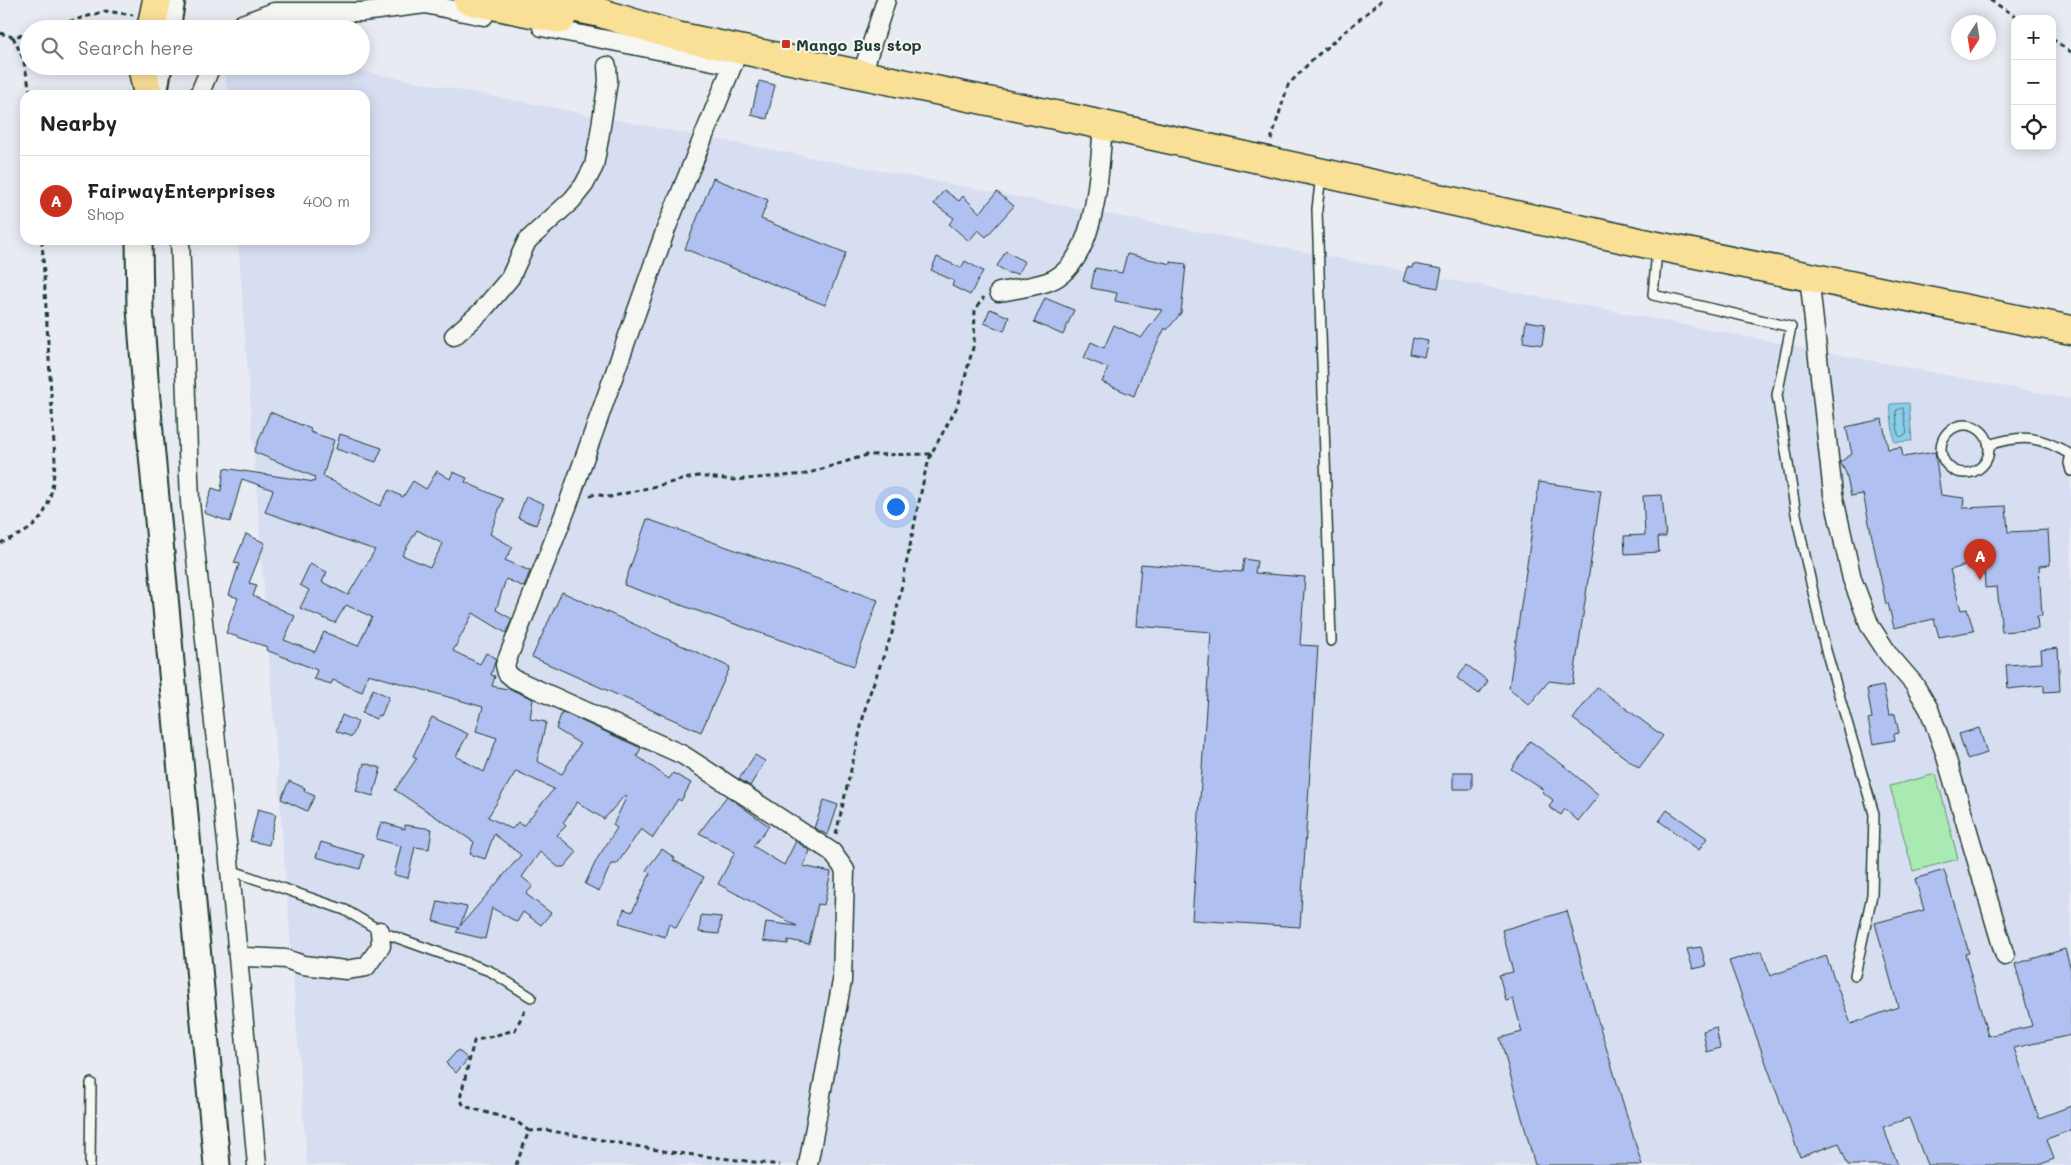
<!DOCTYPE html>
<meta charset="utf-8">
<style>
:root{--surface:#fff;--page:#f2f2f2;--text:#222;--muted:#767676;--line:#e0e0e0;--accent:#c8321e}
body{margin:0;font-family:Mali,sans-serif;background:var(--page);color:var(--text)}
.controls{position:absolute;right:15px;top:15px;display:grid;overflow:hidden;border-radius:10px;box-shadow:0 2px 12px #0003}
.controls button{width:45px;height:45px;display:grid;place-items:center;padding:0;border:0;border-bottom:1px solid var(--line);background:var(--surface);color:var(--text);font:25px sans-serif}
.compass{position:absolute;left:1951px;top:15px;width:45px;height:45px;border-radius:50%;background:var(--surface);box-shadow:0 2px 12px #0003;rotate:192deg}
.you{position:absolute;left:895px;top:506px;width:18px;height:18px;margin:-12px;border:4px solid #fff;border-radius:50%;background:#1a73e8;box-shadow:0 0 0 8px #1a73e833}
.badge{display:grid;place-items:center;width:32px;height:32px;border-radius:50%;background:var(--accent);color:#fff;font-size:16px;font-weight:700}
.pin{position:absolute;translate:-50% -41px;filter:drop-shadow(0 1px 2px #0008)}
.pin::after{content:'';position:absolute;top:26px;width:18px;height:15px;background:inherit;clip-path:polygon(0 0,100% 0,50% 100%)}
.list{margin:0;padding:0;list-style:none}
h2{display:flex;justify-content:space-between;align-items:center;height:65px;margin:0;padding:0 20px;font-size:21px}
h2 small{font-size:16px;font-weight:400;color:var(--muted)}
.list li{display:grid;grid-template-columns:32px 1fr auto;gap:15px;align-items:center;box-sizing:border-box;height:90px;padding:0 20px;border-top:1px solid var(--line)}
.list b{display:block;font-size:19px;white-space:nowrap}
.list p{margin:0;font-size:16px;white-space:nowrap;color:var(--muted)}
.list em{font-size:16px;font-style:normal;color:var(--muted)}
.icon{flex:none;width:28px;height:28px;fill:none;stroke:currentColor;stroke-width:2;stroke-linecap:round;stroke-linejoin:round}
.map{position:relative;flex:none;width:2071px;height:1165px;overflow:hidden}
.search{position:absolute;background:var(--surface);box-shadow:0 2px 12px #0003;left:20px;top:20px;width:350px;height:55px;display:flex;align-items:center;gap:12px;box-sizing:border-box;padding:0 18px;border-radius:28px;color:var(--muted);font-size:19px}
.panel{position:absolute;background:var(--surface);box-shadow:0 2px 12px #0003;left:20px;top:90px;width:350px;height:155px;border-radius:15px}
.map>svg:first-child{display:block}
.built{fill:#d7def1}
.green{fill:#a9e9b2;stroke:#649373}
.water{fill:#89ceea;stroke:#5f94a1}
.lines{fill:none;stroke-linecap:round;stroke-linejoin:round}
.shore{stroke:#49777d;stroke-width:1}
.building{fill:#b0c0f0;stroke:#1f3d34;fill-rule:evenodd}
.service-casing{stroke:#1f3d34;stroke-width:12}
.minor-casing{stroke:#1f3d34;stroke-width:21}
.secondary-casing{stroke:#1f3d34;stroke-width:29}
.trunk-casing{stroke:#1f3d34;stroke-width:31}
.path{stroke:#1f3d34;stroke-width:3;stroke-dasharray:5 4;stroke-linecap:butt}
.service{stroke:#f6f6f2;stroke-width:9}
.minor{stroke:#f6f6f2;stroke-width:18}
.secondary{stroke:#f6f6f2;stroke-width:25}
.trunk{stroke:#fadf96;stroke-width:28}
.poi-dot{fill:#c8321e;stroke:#f6f6f2;stroke-width:2}
.labels{text-anchor:middle;dominant-baseline:central;stroke-width:4;stroke-linejoin:round;paint-order:stroke}
.poi-label{font-size:16px;font-weight:bold;fill:#1f3d34;stroke:#f6f6f2;text-anchor:start}
</style>
<div class="map">
<svg width="2071" height="1165" viewBox="0 0 2071 1165">
<rect width="100%" height="100%" fill="#e8ebf2"/>
<filter id="ink" filterUnits="userSpaceOnUse"><feTurbulence type="fractalNoise" baseFrequency=".02" numOctaves="2"/><feDisplacementMap in="SourceGraphic" scale="10" xChannelSelector="R" yChannelSelector="G"/><feConvolveMatrix kernelMatrix="1 2 1 2 8 2 1 2 1" color-interpolation-filters="sRGB"/></filter>
<g filter="url(#ink)">
<path class="built" d="M225,66H335L2071,399V1165H307L238,240H365V95H227Z"/>
<path class="green" d="M1936,774L1958,859L1913,871L1890,786Z"/>
<path class="water" d="M1909,403L1912,441L1894,442L1890,404Z"/>
<g class="lines">
<path class="shore" d="M1903,408L1907,434L1900,437L1898,435L1896,411Z"/>
</g>
<path class="building" d="M759,81L775,85L767,119L751,115Z
M713,178L768,200L761,219L846,253L825,305L685,249Z
M944,190L959,201L963,196L980,213L997,192L1014,206L986,237L978,230L969,241L949,224L954,218L934,204Z
M1006,251L1025,262L1018,274L1008,273L997,266Z
M1127,254L1171,264V262L1186,264L1181,313L1167,330L1165,328L1143,372L1134,396L1102,382L1108,368L1084,358L1091,342L1104,348L1114,325L1141,338L1162,310L1115,301L1117,293L1091,288L1095,268L1122,273Z
M937,257L961,268L965,261L983,271L970,295L952,286L954,281L931,270Z
M1413,264L1442,269L1438,288L1403,281L1407,267L1412,268Z
M1045,298L1074,310L1063,335L1034,322Z
M990,309L1009,317L1004,331L984,323Z
M1526,321L1545,324L1542,345L1523,342Z
M1413,338L1428,341L1424,357L1410,354Z
M270,412L311,429L310,432L334,440L323,476L380,506L389,490L403,497L413,481L426,489L437,471L450,479L453,472L467,478L465,482L503,499L490,534L513,547L505,560L530,571L524,587L506,579L496,610L512,619L506,633L473,613L453,651L480,664L486,653L496,658L491,675L495,676L492,686L512,690L533,699L530,719L546,722L537,761L562,774L580,744L556,729L562,712L641,748L637,756L669,779L673,773L691,783L681,801L678,799L653,838L641,829L617,864H611L599,891L585,884L597,859L617,828L613,825L627,796L625,795L604,819L577,802L563,823L566,826L557,835L577,852L564,867H558L540,852L522,877L533,886L526,894L551,913L541,925L523,912L517,922L492,908L485,939L456,932L459,928L433,921L438,901L467,907L460,926L521,855L494,834L485,859L470,854L474,842L395,790L417,758L413,756L432,717L468,734L456,756L484,772L497,738L476,731L483,707L368,674L362,692L333,680L331,684L314,679L317,670L266,650L267,647L226,633L238,598L229,595L239,564L234,563L246,534L265,543L249,583L257,585L253,596L295,616L284,640L315,652L324,632L358,646L372,617L346,605L335,623L300,608L309,590L300,585L310,564L327,572L322,582L348,595L375,550L265,512L273,490L242,479L230,522L204,513L212,488L221,491L224,468L314,482L315,477L254,452ZM417,530L443,544L430,567L402,555ZM516,771L554,789L523,826L518,822L512,829L488,817Z
M1882,419L1888,449L1901,447L1903,457L1935,452L1941,495L1964,498L1963,508L2006,506L2008,532L2048,530L2050,565L2039,566L2042,616H2037L2038,629L2002,632L1997,587L1985,588L1984,560L1950,570L1961,610L1967,609L1974,631L1939,637L1934,619L1894,628L1888,603L1886,604L1863,494L1851,496L1846,473L1840,462L1852,454L1846,427Z
M340,434L382,448L376,462L336,449Z
M1539,482L1601,491L1573,684L1549,681L1529,705L1509,688Z
M1662,495L1666,537H1658L1659,552L1625,554L1624,536L1645,535L1643,496Z
M526,496L544,504L536,525L518,518Z
M647,519L878,600L854,666L624,585Z
M1244,559L1257,561L1255,573L1305,577L1300,645L1318,646L1300,927L1192,920L1211,632L1136,626L1141,564L1242,572Z
M562,592L730,667L701,732L532,657Z
M2058,648L2060,691L2044,692V685L2008,689L2006,665L2042,663L2041,650Z
M1467,665L1488,681L1479,694L1457,678Z
M1883,686L1889,715L1895,714L1899,733L1894,734L1895,740L1873,744L1868,719L1872,718L1867,689Z
M1597,687L1663,736L1639,768L1573,719Z
M373,689L389,697L381,716L378,715L376,719L362,713Z
M342,715L358,722L352,737L336,731Z
M1979,728L1987,753L1967,759L1959,734Z
M1530,741L1563,765L1599,795L1578,821L1565,809L1561,815L1549,807L1553,800L1542,792L1544,790L1511,769Z
M755,755L765,761L750,786L739,779Z
M364,763L381,768L373,796L356,791Z
M1453,772H1472V789H1453Z
M289,781L305,788L304,791L315,796L307,811L281,799Z
M727,796L769,826L753,846L784,865L796,841L810,851L803,866L831,872L824,905L818,904L809,944L788,940V944L763,941L766,922L797,926L718,884L735,852L699,833Z
M824,800L838,805L828,835L814,828Z
M258,809L276,814L269,845L250,841Z
M1667,810L1707,838L1699,850L1659,821Z
M381,822L405,829V825L432,829L429,849L415,847L408,878L394,875L401,846L376,839Z
M321,842L364,855L360,869L316,857Z
M662,849L675,858L673,860L704,877L676,928L669,923L665,937L619,923L624,909L632,912L650,874L646,870Z
M1944,870L1969,953L1965,954L1988,1036L2032,1026L2015,964L2065,949L2071,970V1035L2014,1048L2039,1118L2071,1106V1130L2047,1139L2054,1159L2039,1165H1927L1909,1118L1883,1127L1898,1165H1848L1839,1143L1800,1157L1729,961L1762,951L1770,976L1826,956L1851,1024L1898,1007L1875,923L1924,910L1915,879Z
M1567,911L1595,1011L1642,1165H1535L1500,1038L1522,1032L1513,999L1506,1001L1499,975L1513,972L1502,930Z
M701,915L721,917L719,934L699,932Z
M1701,947L1706,966L1693,969L1687,949Z
M1716,1027L1720,1048L1707,1052L1703,1031Z
M458,1050L468,1059L456,1073L446,1063Z"/>
<g class="lines">
<g class="service-casing">
<path id="service" d="M1321,175L1317,209L1331,641
M1657,250L1653,295L1791,327L1777,395L1796,514L1825,647L1874,814L1872,895L1855,975
M1941 449a24 24 0 1 1 48 0a24 24 0 1 1-48 0Z
M1989,445C2023,434 2041,436 2071,455
M2071,454L2069,463L2071,471
M230,870L345,910L384,933L490,971L531,997
M90,1165L91,1083"/>
</g>
<g class="minor-casing">
<path id="minor" d="M542,27L733,65
M238,29L242,24L274,12H362L425,4L484,16
M739,49L666,229L567,507L505,665L507,673L514,679L683,755L832,852L845,870L842,981L808,1165
M862,74L886,0
M199,95L211,66
M180,240L190,502L230,870L257,1165
M1809,276L1833,494L1852,579L1870,626L1889,655L1914,684L1929,709L1944,750L2005,956
M999,292C1015,289 1032,287 1047,282C1098,265 1099,169 1103,125
M454,336L481,312L510,278L527,241L572,200L584,185L594,166L599,139L608,81L607,66
M246,957L286,959L303,965L346,970L366,967L381,946L380,931"/>
</g>
<g class="secondary-casing">
<path id="secondary" d="M167,29L172,0
M154,95L159,66
M139,240L140,308L145,378L217,1165"/>
</g>
<g class="trunk-casing">
<path id="trunk" d="M468,0L561,19
M539,0L601,13L676,36L1103,125L1657,246L2071,330
M151,29L157,0
M144,66L143,71L148,95"/>
</g>
<path class="path" d="M1990,0L2020,19
M43,29L106,11L133,15
M0,33L13,37L29,33
M13,37L23,58L31,95
M2052,39L2071,52
M1271,140L1288,85L1313,59L1382,0
M590,496L595,494L610,497L698,476L734,480L806,474L867,455L931,454
M0,543C11,538 27,533 35,524C52,508 53,483 55,461L42,240
M836,834L867,701L892,633L925,473L931,454L957,407L974,344L975,310L984,297
M529,1131L546,1130L669,1152L780,1165
M516,1165L529,1131L516,1121L464,1106L460,1099L474,1041L515,1030L526,1008"/>
<use href="#service" class="service"/>
<use href="#minor" class="minor"/>
<use href="#secondary" class="secondary"/>
<use href="#trunk" class="trunk"/>
</g>
</g>
<rect class="poi-dot" x="781" y="39" width="10" height="10" rx="2.5"/>
<g class="labels">
<g class="poi-label">
<text x="796" y="44">Mango Bus stop</text>
</g>
</g>
</svg>
<div class="controls">
<button>+</button>
<button>−</button>
<button><svg class="icon" aria-label="locate" viewBox="0 0 24 24"><circle cx="12" cy="12" r="6"/><path d="M12 2v4M12 18v4M2 12h4M18 12h4"/></svg></button>
</div>
<svg class="compass" viewBox="-18 -18 36 36"><path d="M0-13l5 13h-10z" fill="#e53935"/><path d="M0 13l5-13h-10z" fill="#767676"/></svg>
<div class="you"></div>
<div class="pin badge" style="left:1980px;top:580px">A</div>
<div class="search"><svg class="icon" aria-label="search" viewBox="0 0 24 24"><circle cx="10" cy="10" r="6"/><path d="M15 15l6 6"/></svg>Search here</div>
<section class="panel">
<h2>Nearby<small></small></h2>
<ul class="list">
<li><span class="badge">A</span><div><b>FairwayEnterprises</b><p>Shop</p></div><em>400 m</em></li>
</ul>
</section>
</div>
